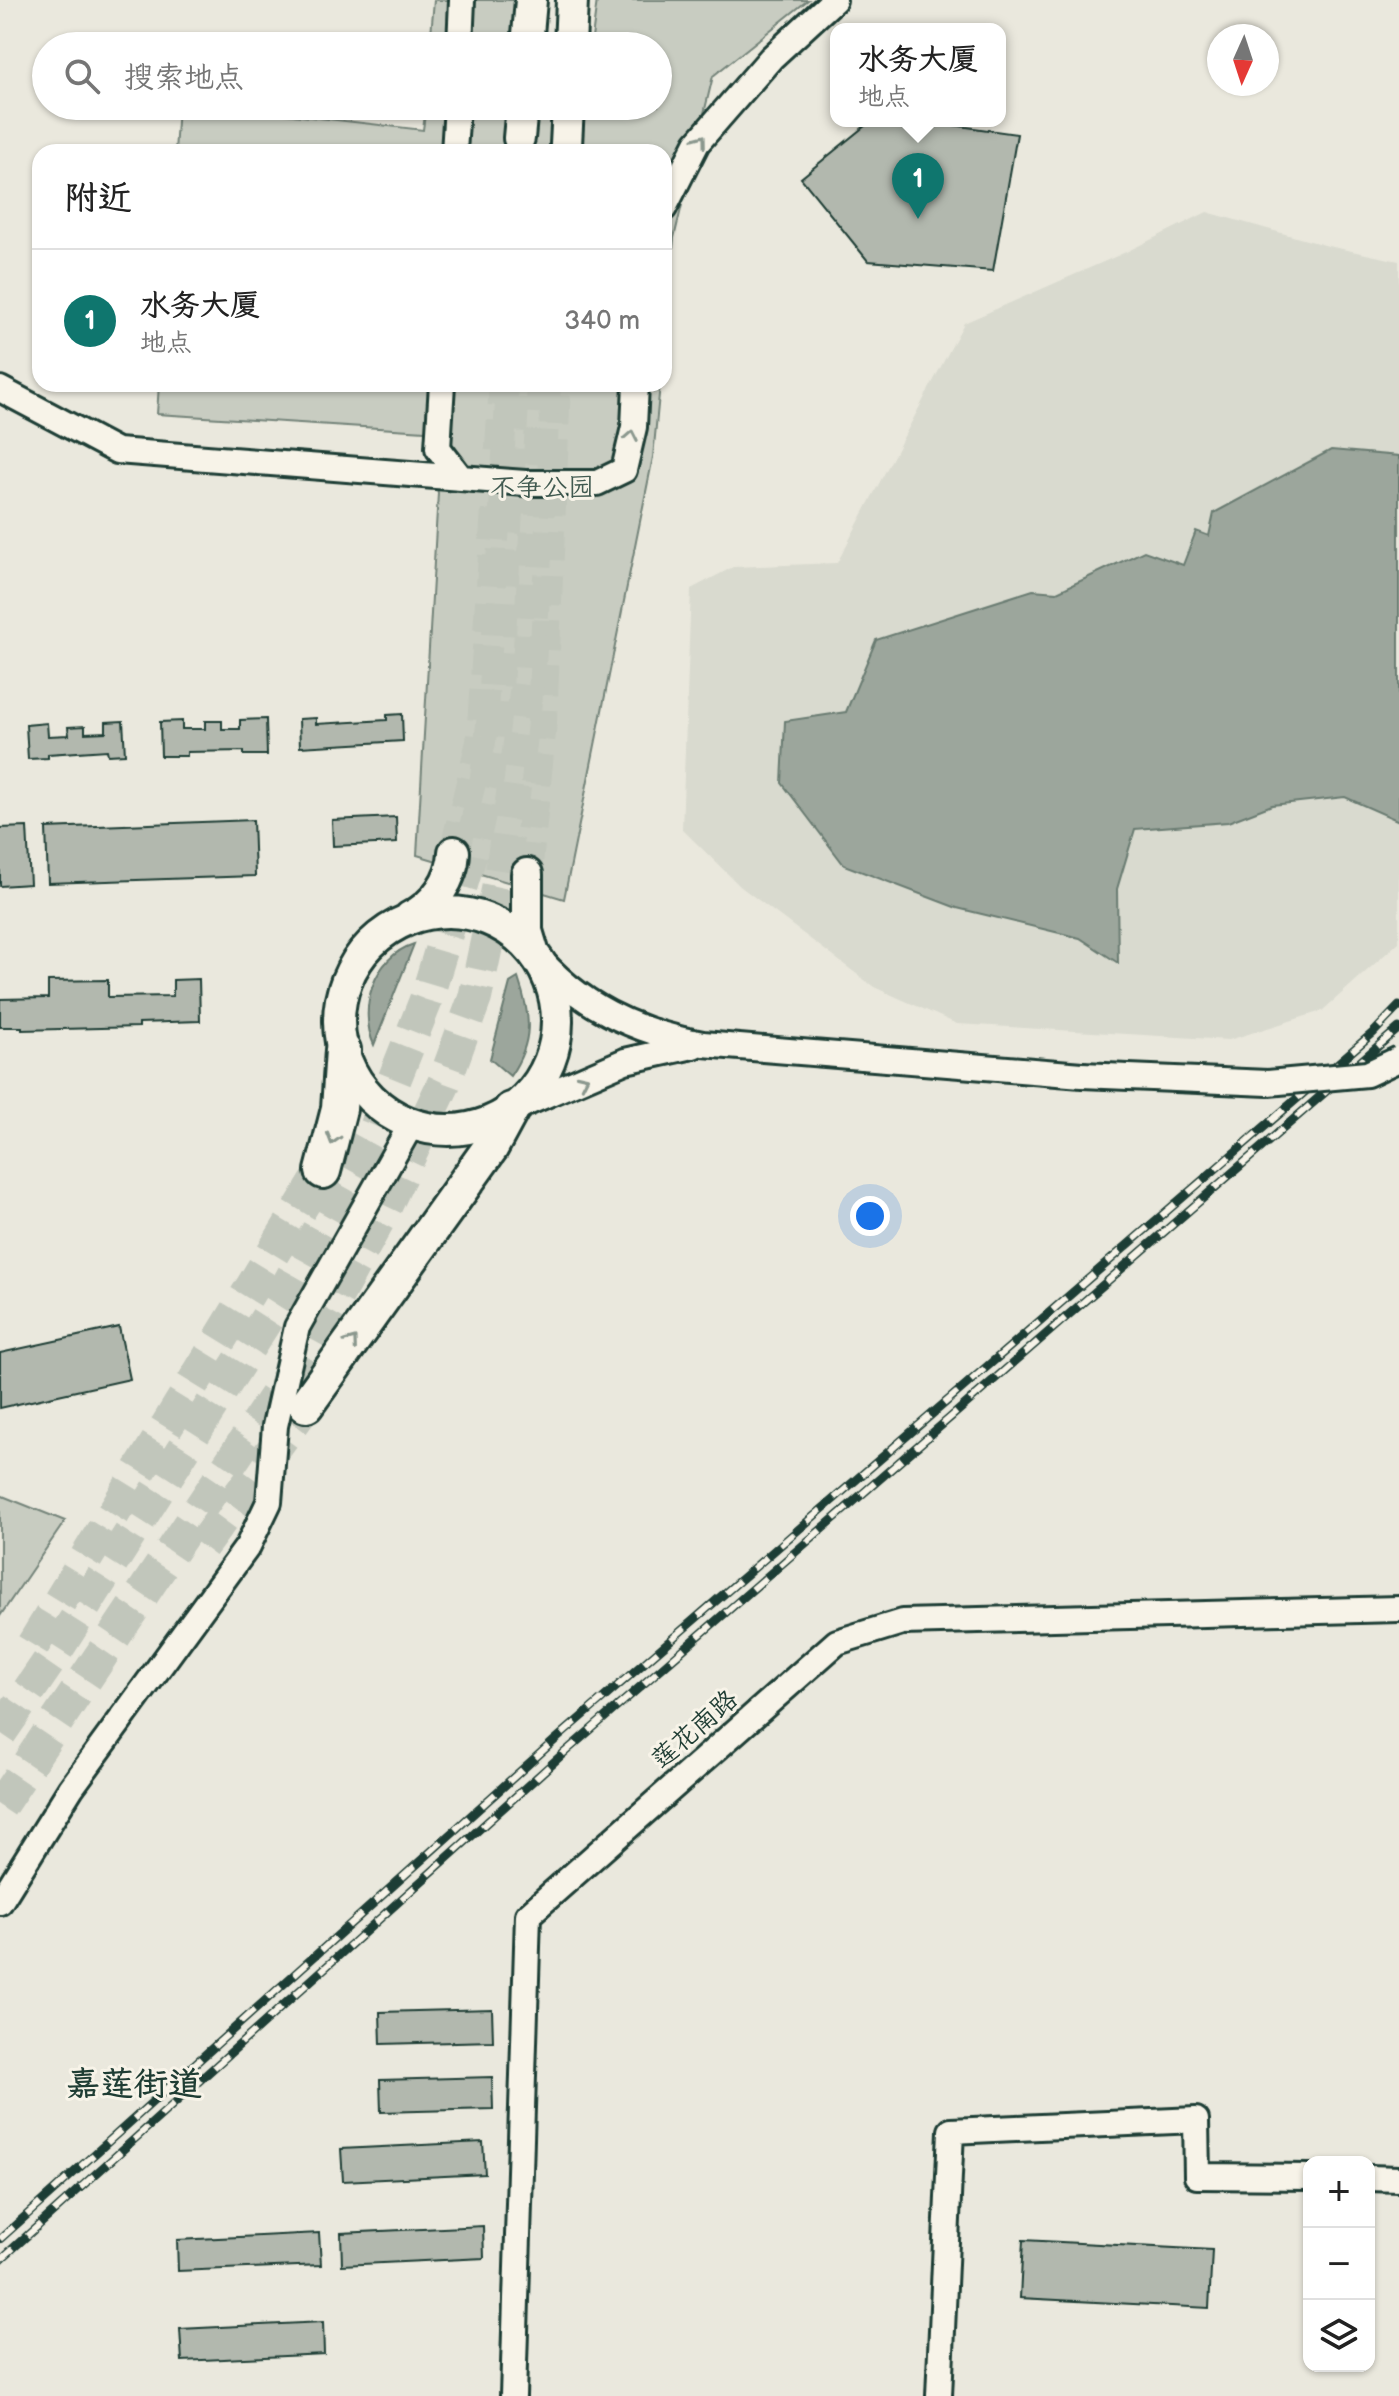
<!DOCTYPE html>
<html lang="zh">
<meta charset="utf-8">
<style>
:root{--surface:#fff;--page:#f6f6f6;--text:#222;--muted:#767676;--line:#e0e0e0;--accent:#0f766e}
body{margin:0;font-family:"Balsamiq Sans","LXGW WenKai TC",sans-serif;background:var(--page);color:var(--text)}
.controls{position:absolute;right:24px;bottom:24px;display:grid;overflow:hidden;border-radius:16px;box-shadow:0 2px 6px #0004}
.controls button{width:72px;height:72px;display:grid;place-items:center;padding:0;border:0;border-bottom:2px solid var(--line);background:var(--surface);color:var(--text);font:40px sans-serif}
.compass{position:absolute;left:1207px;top:24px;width:72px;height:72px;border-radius:50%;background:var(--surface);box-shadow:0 2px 6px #0004;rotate:183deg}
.you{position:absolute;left:870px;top:1216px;width:28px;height:28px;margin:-20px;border:6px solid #fff;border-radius:50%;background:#1a73e8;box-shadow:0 0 0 12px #1a73e833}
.badge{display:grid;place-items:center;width:52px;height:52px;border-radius:50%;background:var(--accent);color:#fff;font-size:26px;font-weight:700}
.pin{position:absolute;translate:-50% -66px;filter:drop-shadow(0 2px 4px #0008)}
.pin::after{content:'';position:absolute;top:42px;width:28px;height:24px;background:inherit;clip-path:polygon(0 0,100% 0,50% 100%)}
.popup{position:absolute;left:830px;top:23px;width:176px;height:104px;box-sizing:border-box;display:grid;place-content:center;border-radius:16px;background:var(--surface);filter:drop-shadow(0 2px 6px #0005);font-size:26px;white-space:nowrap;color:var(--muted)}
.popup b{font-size:30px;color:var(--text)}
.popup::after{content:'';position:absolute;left:50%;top:100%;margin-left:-16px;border:16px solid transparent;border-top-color:var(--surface)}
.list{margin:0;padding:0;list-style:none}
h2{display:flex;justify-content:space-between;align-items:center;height:104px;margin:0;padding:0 32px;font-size:34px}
h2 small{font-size:26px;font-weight:400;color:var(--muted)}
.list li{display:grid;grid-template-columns:52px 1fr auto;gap:24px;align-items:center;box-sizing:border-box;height:144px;padding:0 32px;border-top:2px solid var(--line)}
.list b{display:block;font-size:30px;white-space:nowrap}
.list p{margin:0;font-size:26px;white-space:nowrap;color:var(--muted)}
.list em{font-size:26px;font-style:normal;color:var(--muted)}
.icon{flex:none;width:44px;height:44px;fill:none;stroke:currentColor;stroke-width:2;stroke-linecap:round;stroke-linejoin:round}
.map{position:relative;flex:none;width:1399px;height:2396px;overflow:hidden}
.search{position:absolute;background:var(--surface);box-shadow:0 2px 6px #0004;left:32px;top:32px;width:640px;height:88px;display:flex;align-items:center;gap:20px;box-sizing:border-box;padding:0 28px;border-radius:44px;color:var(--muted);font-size:30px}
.panel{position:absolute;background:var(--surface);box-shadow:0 2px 6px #0004;left:32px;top:144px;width:640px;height:248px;border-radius:24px}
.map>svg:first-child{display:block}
.built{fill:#d9dacf}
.green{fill:#c8ccc1;stroke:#74847a;stroke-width:2}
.water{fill:#9ca69c;stroke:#6a7c72;stroke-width:2}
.building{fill:#b2b8ae;stroke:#1f3d34;stroke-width:2}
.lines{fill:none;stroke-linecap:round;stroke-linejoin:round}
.major-tunnel{stroke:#c1c6bb;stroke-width:30;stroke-dasharray:30 15;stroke-linecap:butt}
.highway-tunnel{stroke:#c1c6bb;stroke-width:34;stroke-dasharray:34 17;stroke-linecap:butt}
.minor-casing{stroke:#1f3d34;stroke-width:30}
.major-casing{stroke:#1f3d34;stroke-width:36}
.highway-casing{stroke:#1f3d34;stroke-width:40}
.minor{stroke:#f7f3e8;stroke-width:24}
.major{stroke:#f7f3e8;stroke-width:30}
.highway{stroke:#f7f3e8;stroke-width:34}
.rail-casing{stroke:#1f3d34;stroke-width:9}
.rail{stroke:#f7f3e8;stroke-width:6;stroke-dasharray:18;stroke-linecap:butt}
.minor-bridge-casing{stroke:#1f3d34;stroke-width:30;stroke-linecap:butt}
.minor-bridge{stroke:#f7f3e8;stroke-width:24}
.oneway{stroke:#8b988e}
.labels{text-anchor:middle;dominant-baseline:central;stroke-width:6;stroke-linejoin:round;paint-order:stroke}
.park-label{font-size:26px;fill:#415a50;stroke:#f7f3e8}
.street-label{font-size:26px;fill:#1f3d34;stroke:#f7f3e8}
.district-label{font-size:34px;font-weight:bold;fill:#1f3d34;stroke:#f7f3e8}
</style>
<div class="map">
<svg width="1399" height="2396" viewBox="0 0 1399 2396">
<rect width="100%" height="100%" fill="#eae8dd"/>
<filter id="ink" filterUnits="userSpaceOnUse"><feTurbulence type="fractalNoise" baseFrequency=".0125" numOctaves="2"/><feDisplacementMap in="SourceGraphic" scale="16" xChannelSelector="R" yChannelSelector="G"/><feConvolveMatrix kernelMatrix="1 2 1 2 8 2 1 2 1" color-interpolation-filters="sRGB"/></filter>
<g filter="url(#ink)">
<path class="built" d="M1207,212L1328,246L1399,261V942L1322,1011L1229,1040L957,1024L874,987L741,887L682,829L691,589L733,567L837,563L964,323L1126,252Z"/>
<path class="green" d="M434,0H518L513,46H430Z
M597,0H808L713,76L674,238L664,345V152H175L178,106H214L423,130L426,106H658V46H591Z
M159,384H660L653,457L564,899L417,855L438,493L425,431L157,414Z
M0,1495L65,1521L0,1616Z"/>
<path class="water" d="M1331,450L1399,456V821L1345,797L1272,805L1228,822L1135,829L1117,889L1118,963L1080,938L957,908L844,865L782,783L785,721L846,712L876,640L1033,590L1057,592L1144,551L1183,565L1196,531L1209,536L1214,513Z
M414,944L374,1045C358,1009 373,957 414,944Z
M518,978C531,1016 534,1041 510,1076L490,1059L510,983Z"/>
<path class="building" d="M871,121H924L1017,134L993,271L868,261L801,178Z
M402,714L403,741L300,747L299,719L316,718V724L387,720V715Z
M266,719L267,755H244V751L187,752V756H161L160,722L182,721V729H205V721H222V729H240V720Z
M123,721L125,754L108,755L107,750L48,754V758L28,759L26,725L47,723L48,736L69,735L68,727L85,726V733L106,732V722Z
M396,817L397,843L333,846L332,820Z
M253,820L255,876L48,883L46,828Z
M27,827L30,884L0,886V828Z
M199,979L200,1021L139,1023V1027L22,1030V1027H0V999L48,998V981L108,980V997L173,996V980Z
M119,1327L130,1379L0,1408V1353Z
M492,2009L493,2041L381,2044L380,2012Z
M492,2077L493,2109L381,2112L380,2080Z
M483,2142L485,2174L343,2181L341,2149Z
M483,2226L484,2258L342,2265L341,2233Z
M319,2233L321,2265L178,2271L177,2240Z
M1023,2240L1212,2250L1209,2308L1020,2298Z
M323,2322L324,2354L182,2361L180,2329Z"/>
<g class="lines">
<path class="major-tunnel" d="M454,852L481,742L504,384
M527,874L542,722L556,384"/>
<path class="highway-tunnel" d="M202,1546L306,1405
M33,1645L323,1171
M0,1733L50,1660L288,1285L375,1128L426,1000L470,855L487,778L495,707L513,384
M0,1806L311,1343L383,1211L444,1083L475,998L502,871L518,760L529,668L544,384"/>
<g class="minor-casing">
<path id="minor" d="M460,46L462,0
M454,152L457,106
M664,208L697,143L771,58L834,0
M442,384L438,448L461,478L525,483H597L624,470L634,427L636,384
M0,389L117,451L461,478
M533,951C577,1005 635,1032 703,1044L1082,1075
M511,1110L625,1061L693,1046
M0,1902L71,1788L248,1546L269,1502L275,1426L297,1327L412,1123
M1369,2178L1399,2179
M513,2396L528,1915L837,1642L902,1622L1399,1609
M939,2396L951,2131L1196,2120L1197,2176L1309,2177"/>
</g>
<g class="major-casing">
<path id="major" d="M527,46L531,0
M570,46L572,0
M519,138L522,106
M566,145L568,106
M527,874V931L533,951
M339 1021a109 109 0 1 1 218 0a109 109 0 1 1-218 0Z
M410,917C434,906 453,879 454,852"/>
</g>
<g class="highway-casing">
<path id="highway" d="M323,1171L339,1109L343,1050
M306,1405L491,1147L511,1110"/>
</g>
<use href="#minor" class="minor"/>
<use href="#major" class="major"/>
<use href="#highway" class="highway"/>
<g class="rail-casing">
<path id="rail" d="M0,2239L555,1740L1374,1032L1399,1006
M0,2260L565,1752L1399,1028"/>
</g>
<use href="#rail" class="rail"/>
<g class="minor-bridge-casing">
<path id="minor-bridge" d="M1082,1075L1268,1083L1367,1074L1399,1059"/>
</g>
<use href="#minor-bridge" class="minor-bridge"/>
</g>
<defs><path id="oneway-chevron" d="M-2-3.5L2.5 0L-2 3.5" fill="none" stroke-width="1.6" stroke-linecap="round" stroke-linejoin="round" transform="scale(2)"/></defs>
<g class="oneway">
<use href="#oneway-chevron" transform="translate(701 140) rotate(-53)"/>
<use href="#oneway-chevron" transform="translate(631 436) rotate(-79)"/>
<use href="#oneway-chevron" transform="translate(583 1080) rotate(-25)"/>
<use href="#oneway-chevron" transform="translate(333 1139) rotate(107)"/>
<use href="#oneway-chevron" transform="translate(352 1342) rotate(-54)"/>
</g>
</g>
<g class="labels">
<g class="park-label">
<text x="542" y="488">不争公园</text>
</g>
<g class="street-label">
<text transform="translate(695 1730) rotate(-41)">莲花南路</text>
</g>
<g class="district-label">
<text x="134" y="2084">嘉莲街道</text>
</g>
</g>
</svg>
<div class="controls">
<button>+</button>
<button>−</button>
<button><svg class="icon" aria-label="layers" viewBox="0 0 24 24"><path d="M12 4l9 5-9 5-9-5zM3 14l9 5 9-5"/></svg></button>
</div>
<svg class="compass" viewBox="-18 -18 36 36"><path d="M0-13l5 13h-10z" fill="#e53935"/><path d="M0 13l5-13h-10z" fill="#767676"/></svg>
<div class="you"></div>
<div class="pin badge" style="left:918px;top:219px">1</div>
<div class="popup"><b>水务大厦</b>地点</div>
<div class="search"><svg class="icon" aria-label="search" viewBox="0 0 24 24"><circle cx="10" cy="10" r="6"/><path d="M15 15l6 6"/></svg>搜索地点</div>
<section class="panel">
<h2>附近<small></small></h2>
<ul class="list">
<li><span class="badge">1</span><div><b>水务大厦</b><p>地点</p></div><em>340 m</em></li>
</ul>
</section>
</div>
